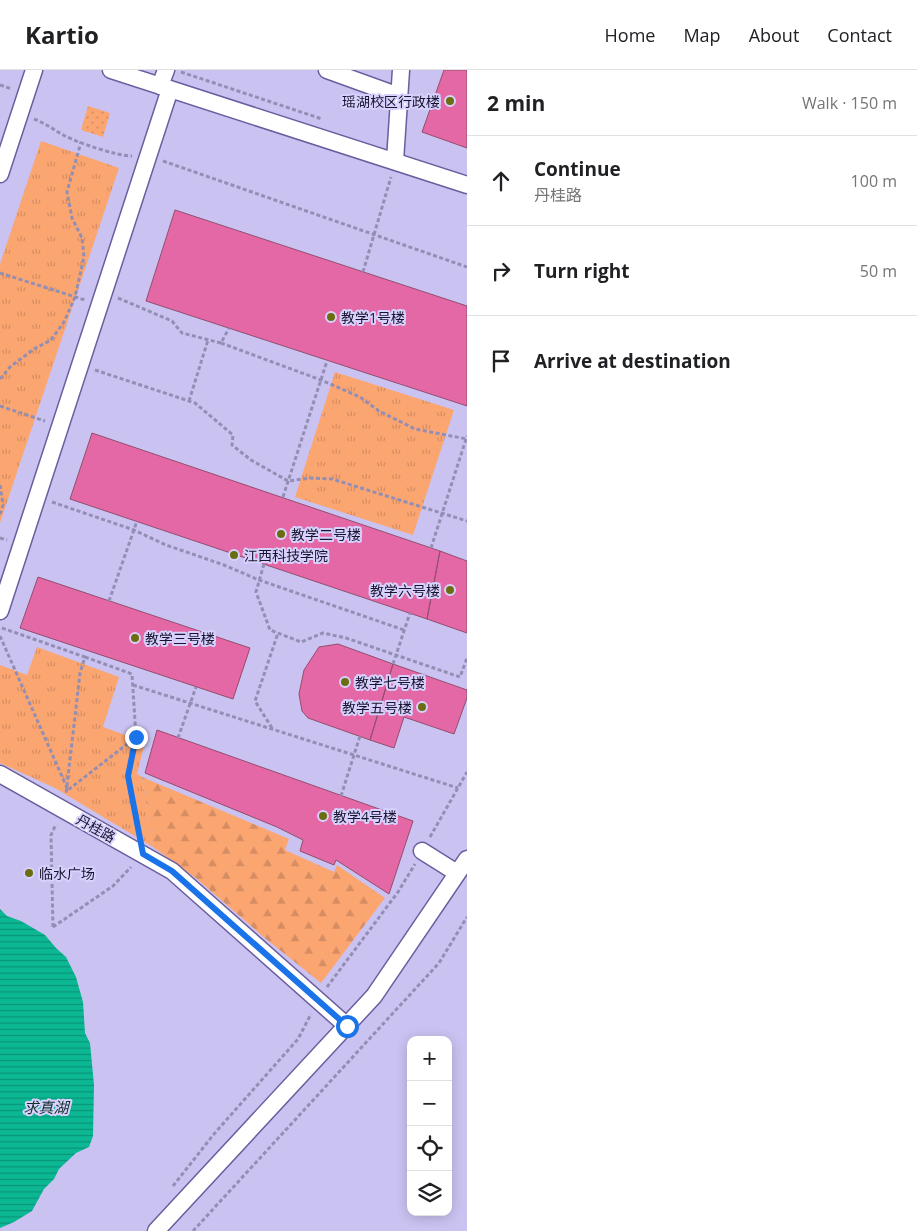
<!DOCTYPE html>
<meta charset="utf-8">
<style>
:root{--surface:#fff;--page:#f2f2f2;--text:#202124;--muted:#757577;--line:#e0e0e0}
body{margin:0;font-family:"Open Sans","Noto Sans SC",sans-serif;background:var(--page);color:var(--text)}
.controls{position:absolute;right:15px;bottom:15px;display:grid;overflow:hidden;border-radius:10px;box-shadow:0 2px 12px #0003}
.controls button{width:45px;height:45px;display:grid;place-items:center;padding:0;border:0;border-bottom:1px solid var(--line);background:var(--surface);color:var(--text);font:25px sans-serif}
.stop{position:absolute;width:15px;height:15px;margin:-11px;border:4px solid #1a73e8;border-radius:50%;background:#fff}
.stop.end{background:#1a73e8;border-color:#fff;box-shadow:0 1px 5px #0008}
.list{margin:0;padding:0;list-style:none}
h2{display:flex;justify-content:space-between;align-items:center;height:65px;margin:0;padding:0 20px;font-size:21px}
h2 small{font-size:16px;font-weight:400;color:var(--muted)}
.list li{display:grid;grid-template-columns:32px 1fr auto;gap:15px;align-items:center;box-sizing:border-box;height:90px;padding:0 20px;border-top:1px solid var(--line)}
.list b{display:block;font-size:19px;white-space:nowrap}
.list p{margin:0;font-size:16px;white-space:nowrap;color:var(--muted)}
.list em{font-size:16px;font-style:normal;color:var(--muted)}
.icon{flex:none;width:28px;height:28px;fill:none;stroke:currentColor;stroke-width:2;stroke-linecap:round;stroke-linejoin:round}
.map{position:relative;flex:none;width:467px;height:1161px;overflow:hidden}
header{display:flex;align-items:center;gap:30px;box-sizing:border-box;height:70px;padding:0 25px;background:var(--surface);border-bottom:1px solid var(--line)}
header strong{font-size:24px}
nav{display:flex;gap:28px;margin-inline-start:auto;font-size:18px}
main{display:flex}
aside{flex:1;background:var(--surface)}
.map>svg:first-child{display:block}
.built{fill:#cac3f2;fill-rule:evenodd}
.grass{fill:url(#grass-tufts)}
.forest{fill:url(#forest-firs)}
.park{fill:url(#park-dots)}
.water{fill:url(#water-rules)}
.building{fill:#e468a6;stroke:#924e6e}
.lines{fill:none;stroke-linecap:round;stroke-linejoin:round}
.minor-casing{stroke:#6a5e9e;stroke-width:19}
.path{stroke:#938eb3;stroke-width:3;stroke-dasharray:4 2.5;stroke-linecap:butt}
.minor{stroke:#fff;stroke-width:16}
.path-bridge{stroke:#938eb3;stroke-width:3;stroke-dasharray:4 2.5;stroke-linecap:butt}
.route{stroke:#1a73e8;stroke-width:6}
.poi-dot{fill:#6b6d10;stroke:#d7d2fd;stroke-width:2}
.labels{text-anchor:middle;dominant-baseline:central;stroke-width:4;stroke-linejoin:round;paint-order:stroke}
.poi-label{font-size:14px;fill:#19142e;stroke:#d7d2fd;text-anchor:start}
.street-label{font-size:14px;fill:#19142e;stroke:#d7d2fd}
.water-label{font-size:15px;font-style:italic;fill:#133128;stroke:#d7d2fd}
</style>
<header>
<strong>Kartio</strong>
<nav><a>Home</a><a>Map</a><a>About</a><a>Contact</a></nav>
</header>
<main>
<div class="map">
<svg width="467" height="1161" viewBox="0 0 467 1161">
<defs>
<pattern id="grass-tufts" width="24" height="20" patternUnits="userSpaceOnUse" patternTransform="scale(1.25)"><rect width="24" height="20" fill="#fba571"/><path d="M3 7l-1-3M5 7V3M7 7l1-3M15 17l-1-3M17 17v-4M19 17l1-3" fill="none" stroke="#d78d62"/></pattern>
<pattern id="forest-firs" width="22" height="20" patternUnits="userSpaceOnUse" patternTransform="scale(1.25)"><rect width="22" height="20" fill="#fba571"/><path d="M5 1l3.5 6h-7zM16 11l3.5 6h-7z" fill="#d78d62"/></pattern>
<pattern id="park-dots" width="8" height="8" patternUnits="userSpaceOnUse" patternTransform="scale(1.25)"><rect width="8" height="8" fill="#fba571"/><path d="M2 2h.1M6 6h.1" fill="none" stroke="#d78d62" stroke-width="1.8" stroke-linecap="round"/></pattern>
<pattern id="water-rules" width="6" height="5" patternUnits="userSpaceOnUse" patternTransform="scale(1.25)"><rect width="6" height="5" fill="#0bb893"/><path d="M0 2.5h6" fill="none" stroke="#0a9478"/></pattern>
</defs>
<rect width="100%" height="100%" fill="#d7d2fd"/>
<path class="built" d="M0,0H467V1161H0ZM411,970H448V1142H411Z"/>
<path class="grass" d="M41,71L119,98L0,453V194Z
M335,302L454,340L413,465L295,427Z
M37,577L119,607L103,657L145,672L137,704L142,707L153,777L55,718L0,693V595L27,605Z"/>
<path class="forest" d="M142,707L289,769L285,780L334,802L337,795L385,828L321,913L266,869L197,809L153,777Z"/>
<path class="park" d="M88,36L110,43L103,67L81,60Z"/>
<path class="water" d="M0,839L7,846L21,851L45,865L56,878L66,887L76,907L83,932L85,963L90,973L94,1015L93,1066L89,1077L76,1083L59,1099L54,1109L44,1119L32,1141L14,1152L0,1158Z"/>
<path class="building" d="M444,0H467V78L422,62Z
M175,140L467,236V336L146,231Z
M92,363L440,481L427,549L70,429Z
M440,481L467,491V563L427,549Z
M38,507L250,578L233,629L20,558Z
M338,574L393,594L370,670L308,648L302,641L299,624L304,600L319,577Z
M393,594L467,620V628L454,664L404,647L394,678L370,670Z
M157,660L413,751L389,824L336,790L334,795L300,781L303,770L277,757L145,703Z"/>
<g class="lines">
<g class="minor-casing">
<path id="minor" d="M111,0L467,115
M327,0L399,26
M160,16L166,0
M395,91L401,0
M0,104L34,0
M0,541L170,19
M0,704L172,801L347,956
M422,781L457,803
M156,1161L374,926L467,789"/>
</g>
<path class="path" d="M181,2L322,49
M0,15L12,19
M34,49C45,53 54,60 65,66C79,73 117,86 132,86
M163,91L467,197
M363,202L391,107
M0,203L85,230
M118,228L172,251L182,263L221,273L229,258
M221,273L321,310L360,327L379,341L415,359L467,369
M95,300L195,333L233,365L232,375L251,390L288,411L310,408L332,409L467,451
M0,309L10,297L34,279L51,270L64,252L75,227L84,187L82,168L72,148L67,122L81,72
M189,331L208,270
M0,336L45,351
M0,415L3,435L0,445
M283,427L327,291
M52,432L134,460L166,475L224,495L259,510L404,560
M0,468L7,470
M431,478L467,366
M264,494L256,522L270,560L301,572L323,563L346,568L460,607L467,588
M109,531L137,451
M2,558L85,587L80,603L66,724
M0,566L68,720L135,668
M85,587L132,604L136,667L128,706L139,763
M393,594L410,543
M133,615L458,718
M272,658L255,631L278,563
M430,767L467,702
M53,857L51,765L56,754
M53,857L113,816L131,797
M327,917L398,822L415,794
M173,1116L214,1064L298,969L311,944
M193,1161L439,893L467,847"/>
<use href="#minor" class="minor"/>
<path class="path-bridge" d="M178,668L196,617
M341,726L360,666"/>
</g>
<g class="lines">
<path class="route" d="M136,667L128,706L143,784L172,801L347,956"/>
</g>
<g class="poi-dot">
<circle cx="450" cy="31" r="5"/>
<circle cx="331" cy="247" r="5"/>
<circle cx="281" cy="464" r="5"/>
<circle cx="234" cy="485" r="5"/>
<circle cx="450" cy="520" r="5"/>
<circle cx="135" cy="568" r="5"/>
<circle cx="345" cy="612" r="5"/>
<circle cx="422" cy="637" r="5"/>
<circle cx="323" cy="746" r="5"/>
<circle cx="29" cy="803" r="5"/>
</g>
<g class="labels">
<g class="poi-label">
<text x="440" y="31" text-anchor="end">瑶湖校区行政楼</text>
<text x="341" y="247">教学1号楼</text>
<text x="291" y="464">教学二号楼</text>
<text x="244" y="485">江西科技学院</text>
<text x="440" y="520" text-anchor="end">教学六号楼</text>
<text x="145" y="568">教学三号楼</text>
<text x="355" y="612">教学七号楼</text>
<text x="412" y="637" text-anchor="end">教学五号楼</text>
<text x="333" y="746">教学4号楼</text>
<text x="39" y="803">临水广场</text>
</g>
<g class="street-label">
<text transform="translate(96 758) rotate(29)">丹桂路</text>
</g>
<g class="water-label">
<text x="46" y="1037">求真湖</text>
</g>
</g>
</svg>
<div class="controls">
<button>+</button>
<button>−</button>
<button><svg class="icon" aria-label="locate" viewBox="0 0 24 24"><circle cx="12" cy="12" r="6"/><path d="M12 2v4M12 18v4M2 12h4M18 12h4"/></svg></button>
<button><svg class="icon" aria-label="layers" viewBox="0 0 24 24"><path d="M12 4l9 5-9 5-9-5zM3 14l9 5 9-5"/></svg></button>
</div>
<div class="stop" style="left:347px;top:956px"></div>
<div class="stop end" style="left:136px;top:667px"></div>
</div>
<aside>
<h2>2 min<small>Walk · 150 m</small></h2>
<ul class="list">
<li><svg class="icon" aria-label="ahead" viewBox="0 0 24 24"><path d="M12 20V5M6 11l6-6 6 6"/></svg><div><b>Continue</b><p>丹桂路</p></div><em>100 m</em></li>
<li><svg class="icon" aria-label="right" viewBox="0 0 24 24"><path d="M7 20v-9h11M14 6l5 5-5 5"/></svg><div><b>Turn right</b></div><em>50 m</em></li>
<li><svg class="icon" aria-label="arrive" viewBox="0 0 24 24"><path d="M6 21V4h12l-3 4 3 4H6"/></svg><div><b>Arrive at destination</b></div></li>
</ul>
</aside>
</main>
